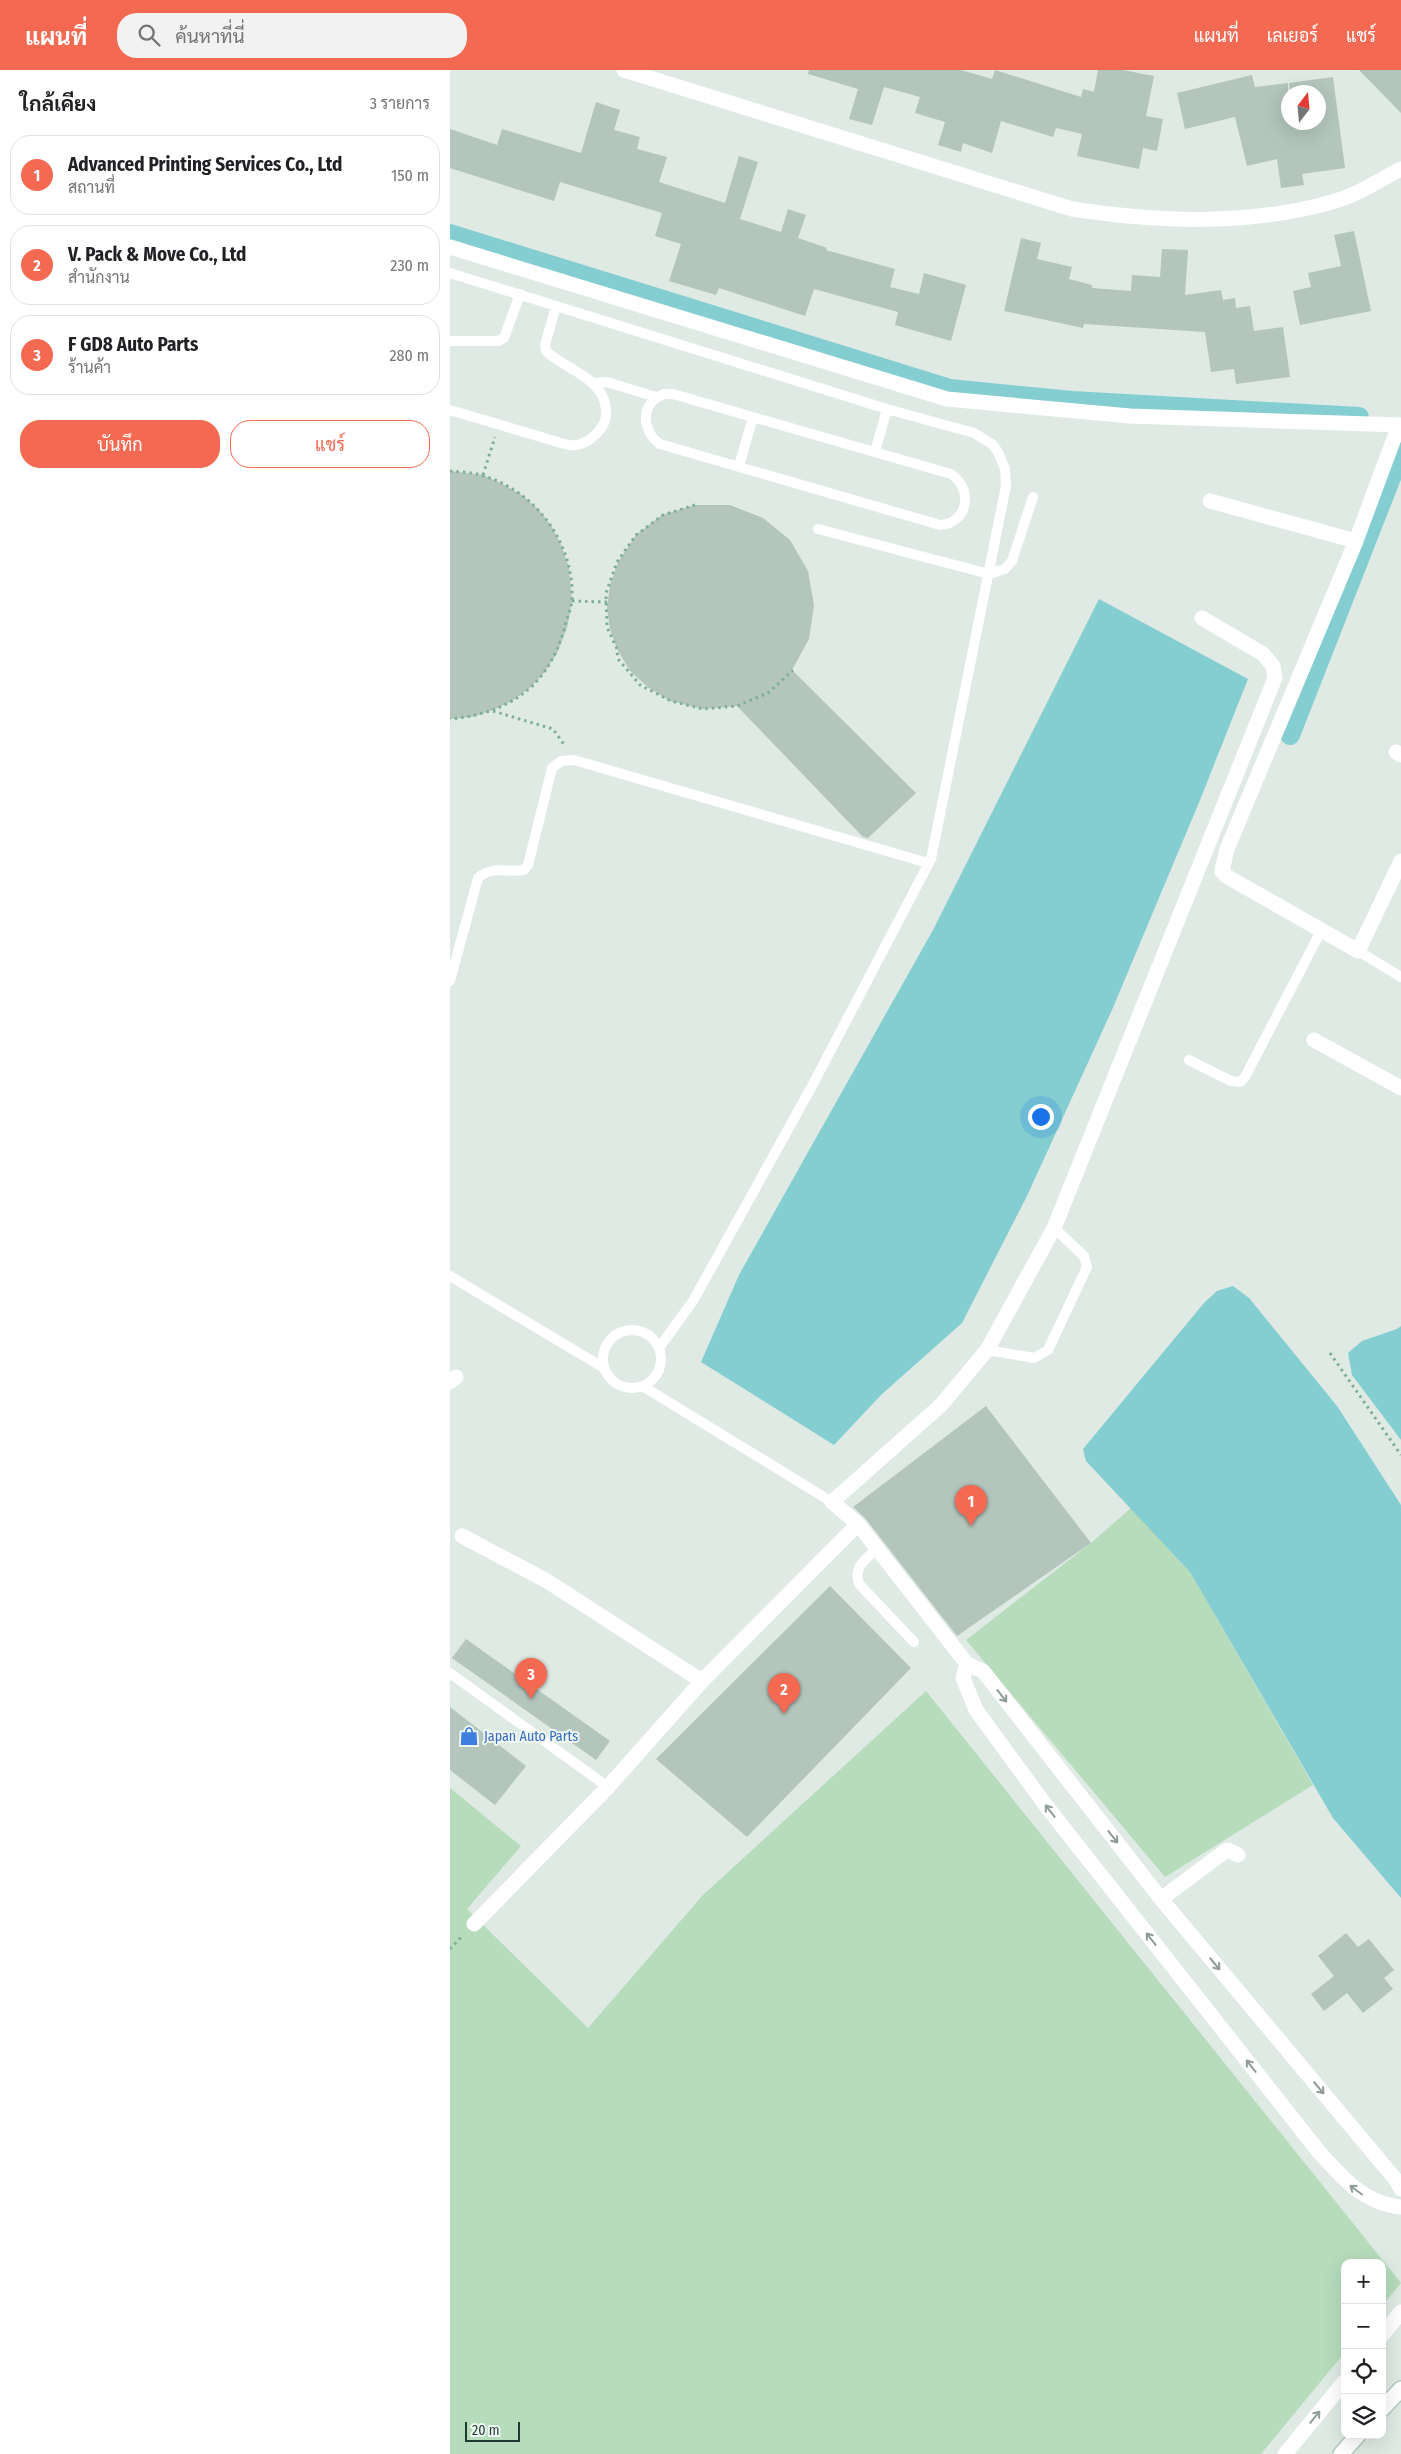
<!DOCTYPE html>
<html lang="th">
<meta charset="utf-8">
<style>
:root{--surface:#fff;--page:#f2f2f2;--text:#202124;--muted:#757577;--line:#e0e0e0;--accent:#f46952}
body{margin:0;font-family:"Fira Sans Condensed",Sarabun,sans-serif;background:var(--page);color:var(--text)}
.controls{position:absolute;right:15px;bottom:15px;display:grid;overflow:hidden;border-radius:10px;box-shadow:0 5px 20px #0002}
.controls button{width:45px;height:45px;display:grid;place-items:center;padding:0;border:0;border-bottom:1px solid var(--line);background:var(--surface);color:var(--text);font:25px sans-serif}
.compass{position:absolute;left:831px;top:15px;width:45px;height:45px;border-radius:50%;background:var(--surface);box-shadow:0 5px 20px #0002;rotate:16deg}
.scale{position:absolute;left:15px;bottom:12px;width:55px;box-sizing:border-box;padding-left:5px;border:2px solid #1f3a30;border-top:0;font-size:14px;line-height:18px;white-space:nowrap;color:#1f3a30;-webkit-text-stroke:4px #eef7f2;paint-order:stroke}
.you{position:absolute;left:590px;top:1046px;width:18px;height:18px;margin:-12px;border:4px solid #fff;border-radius:50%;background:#1a73e8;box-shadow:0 0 0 8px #1a73e833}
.badge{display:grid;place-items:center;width:32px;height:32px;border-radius:50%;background:var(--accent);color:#fff;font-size:16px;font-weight:700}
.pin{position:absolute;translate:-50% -41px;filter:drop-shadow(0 1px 2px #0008)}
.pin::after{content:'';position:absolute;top:26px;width:18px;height:15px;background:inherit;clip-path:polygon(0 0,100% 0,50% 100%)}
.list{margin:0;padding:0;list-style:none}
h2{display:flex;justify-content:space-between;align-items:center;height:65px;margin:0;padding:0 20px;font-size:21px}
h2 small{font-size:16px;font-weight:400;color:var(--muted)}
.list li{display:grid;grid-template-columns:32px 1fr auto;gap:15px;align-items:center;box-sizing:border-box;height:80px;margin:0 10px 10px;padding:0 10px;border:1px solid var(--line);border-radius:20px}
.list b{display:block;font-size:19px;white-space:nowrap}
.list p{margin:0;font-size:16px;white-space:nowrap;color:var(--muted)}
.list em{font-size:16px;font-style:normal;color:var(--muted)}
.actions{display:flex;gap:10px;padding:15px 20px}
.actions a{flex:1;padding:11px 0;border:1px solid var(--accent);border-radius:20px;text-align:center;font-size:18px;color:var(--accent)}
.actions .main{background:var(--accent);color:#fff}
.icon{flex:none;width:28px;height:28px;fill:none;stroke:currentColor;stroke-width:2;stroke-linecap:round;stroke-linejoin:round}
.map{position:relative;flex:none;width:951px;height:2384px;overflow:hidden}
header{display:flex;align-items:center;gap:30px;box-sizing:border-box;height:70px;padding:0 25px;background:var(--accent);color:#fff}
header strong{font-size:24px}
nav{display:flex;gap:28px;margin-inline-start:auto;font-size:18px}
.search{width:350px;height:45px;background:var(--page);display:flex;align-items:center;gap:12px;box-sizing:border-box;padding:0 18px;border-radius:20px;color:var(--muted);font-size:19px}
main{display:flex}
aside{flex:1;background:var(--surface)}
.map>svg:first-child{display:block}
.green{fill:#b6dcbc}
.water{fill:#84cdd1}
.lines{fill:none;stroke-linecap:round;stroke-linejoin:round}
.canal{stroke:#84cdd1;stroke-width:20}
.building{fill:#b3c5bc}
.secondary-casing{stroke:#b1cabe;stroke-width:18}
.path{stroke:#7eae9a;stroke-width:3;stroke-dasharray:2.5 4;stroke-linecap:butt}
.lane{stroke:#fff;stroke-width:10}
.street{stroke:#fff;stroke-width:15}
.secondary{stroke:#fff;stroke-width:15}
.oneway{stroke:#8f9c98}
.labels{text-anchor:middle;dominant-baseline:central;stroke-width:4;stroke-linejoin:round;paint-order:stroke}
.shop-label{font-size:14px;fill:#366cbe;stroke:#eef7f2;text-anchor:start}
</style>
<header>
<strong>แผนที่</strong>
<div class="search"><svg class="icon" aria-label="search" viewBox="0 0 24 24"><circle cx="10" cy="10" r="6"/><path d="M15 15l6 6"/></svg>ค้นหาที่นี่</div>
<nav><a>แผนที่</a><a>เลเยอร์</a><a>แชร์</a></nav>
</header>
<main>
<aside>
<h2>ใกล้เคียง<small>3 รายการ</small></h2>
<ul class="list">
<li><span class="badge">1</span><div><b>Advanced Printing Services Co., Ltd</b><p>สถานที่</p></div><em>150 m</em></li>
<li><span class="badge">2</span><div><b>V. Pack &amp; Move Co., Ltd</b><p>สำนักงาน</p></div><em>230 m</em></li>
<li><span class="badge">3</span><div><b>F GD8 Auto Parts</b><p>ร้านค้า</p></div><em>280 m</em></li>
</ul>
<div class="actions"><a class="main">บันทึก</a><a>แชร์</a></div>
</aside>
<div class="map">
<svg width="951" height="2384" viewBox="0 0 951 2384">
<rect width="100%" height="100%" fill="#deeae3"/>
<path class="green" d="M681,1438L740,1502L863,1715L715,1807L516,1570L641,1473Z
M476,1621L951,2213L932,2236V2193H895V2282L811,2384H0V1718L71,1776L17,1839L138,1958L253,1825Z"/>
<path class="water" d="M649,529L798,609L750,730L662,940L577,1126L512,1253L432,1324L384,1375L251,1292L289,1205L483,860Z
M783,1216L799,1228L887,1336L951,1435V1828L883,1748L740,1502L636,1391L633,1379L754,1233L767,1221Z
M951,1256V1370L902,1305L898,1283L912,1271L947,1259Z"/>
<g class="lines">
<path class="canal" d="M0,164L500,319L622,331L909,347
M840,665L951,382"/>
</g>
<path class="building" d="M359,0H511L542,9L545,0L631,27L633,19L644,22L648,0H673L704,6L696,46L713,49L707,81L693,78L689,99L627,86L632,64L606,58L603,67L551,51L542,83L513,73L511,82L488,75L495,52L465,43L470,27L434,17L422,55L399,49L408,19L358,4Z
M909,0H951V43L914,5Z
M802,5L805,17L838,13V52H868V22H840L839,13L883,7L895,98L852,104L854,115L831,118L827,89L797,96L785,47L735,59L727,23Z
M146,32L170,40L164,60L190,67L187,79L217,87L209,112L275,133L289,86L308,92L290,149L331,162L338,139L356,145L348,168L377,178L376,180L445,199L440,217L469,224L474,203L516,215L501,271L445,255L448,242L364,219L355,246L269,218L266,225L219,211L231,174L205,166L212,143L110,112L104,131L0,98V59L47,75L52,59L131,83Z
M904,161L921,241L850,255L843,221L861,217L858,203L891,196L884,165Z
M571,168L591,173L587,189L622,197L619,209L642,215V218L681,221L682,205L710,207L712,179L738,180L735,225L771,220L773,230L785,228L786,238L800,236L804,261L833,257L840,307L786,314L784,299L761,302L755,262L634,254L633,258L554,241Z
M0,401L33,405L53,414L72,425L89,440L102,457L112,477L119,498L122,531L117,558L107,583L95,602L80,618L62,631L43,640L22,647L0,649Z
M245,435H280L313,448L340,470L358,501L364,535L359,569L342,600L466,723L418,768L413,767L287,636L253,639L220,631L199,618L180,601L167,579L160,559L157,538L160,515L168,492L186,465L212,445Z
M536,1336L641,1473L507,1566L415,1448L403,1437Z
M380,1516L461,1598L297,1767L206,1689Z
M16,1569L160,1671L146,1690L2,1588Z
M0,1637L76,1696L45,1735L0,1700Z
M896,1863L908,1877L919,1869L944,1900L934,1908L943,1919L913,1943L897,1923L874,1941L861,1924L884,1906L868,1886Z"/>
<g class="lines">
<g class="secondary-casing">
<path id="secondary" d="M932,2339L951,2319
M891,2384L908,2365"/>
</g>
<path class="path" d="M0,401C11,402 23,402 34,406C87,422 125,475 122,530C121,540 116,550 114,560C107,583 98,601 80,618C57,638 30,646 0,649
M33,405L45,367
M245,435L213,445L186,465L167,492L156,523L157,557L167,579L168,589L190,615L221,631L253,639L287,636L318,623L343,600
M122,531L157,532
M43,641L103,659L115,676
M880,1283L951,1385
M0,1879L13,1865"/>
<path class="lane" d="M0,203L437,339L524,363L542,374L548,382L555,399L556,416L481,789L362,1016L243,1231L209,1278
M0,271H48L54,268L70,224
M142,313L157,312L206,327
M214,324H223L501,404C524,420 518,453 490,455L210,374C191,361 190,333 214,324Z
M0,340L118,375C130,377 141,370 149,361C154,355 157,347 156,339C153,307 116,300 96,281L95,275L106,236
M425,382L437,339
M289,396L303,347
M368,459L539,504L555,499L562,491L583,427
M908,881L951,907
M0,911L28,808C43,795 57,803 74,800L78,795L102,698L111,691L124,690L478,793
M739,990L781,1011L790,1012L795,1007L871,861
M0,1206L154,1298
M153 1289a29 29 0 1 1 58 0a29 29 0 1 1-58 0Z
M537,1280L584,1288L598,1280L637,1197L634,1186L604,1158
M194,1317L382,1432
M427,1478C415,1491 403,1496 409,1514L464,1572
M0,1603L158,1717"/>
<path class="street" d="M174,0L622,139C708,152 797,156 882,132C906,126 929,110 951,99
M0,177L497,329L680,346L951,355
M760,431L906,471L777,779L772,801L776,806L908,881L951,791
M906,471L949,355
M752,548L813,584L823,596L825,608L604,1158L537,1280L491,1335L382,1432L408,1454L517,1594L533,1601L711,1829L946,2110L951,2119
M946,682L951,685
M864,970L951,1018
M0,1312L6,1307
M12,1466L97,1511L252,1611
M517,1594L513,1608L526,1640L597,1737L869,2082C893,2109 914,2133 951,2137
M711,1829L774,1782L778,1780L788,1785
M24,1854L158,1717L252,1611L408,1454
M932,2265L951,2242
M835,2384L895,2311"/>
<use href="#secondary" class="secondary"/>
</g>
<defs><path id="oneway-shaft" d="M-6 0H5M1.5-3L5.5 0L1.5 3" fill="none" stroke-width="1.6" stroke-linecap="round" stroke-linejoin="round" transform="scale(1.25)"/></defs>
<g class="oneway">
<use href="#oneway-shaft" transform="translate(552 1626) rotate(52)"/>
<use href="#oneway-shaft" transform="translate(600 1741) rotate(-128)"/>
<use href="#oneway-shaft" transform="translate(663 1767) rotate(52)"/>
<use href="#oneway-shaft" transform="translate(701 1869) rotate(-128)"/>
<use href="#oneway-shaft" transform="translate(765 1894) rotate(50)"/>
<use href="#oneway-shaft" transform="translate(801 1996) rotate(-128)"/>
<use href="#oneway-shaft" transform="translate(869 2018) rotate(50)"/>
<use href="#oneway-shaft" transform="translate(906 2120) rotate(-143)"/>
<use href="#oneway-shaft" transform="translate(865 2347) rotate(-51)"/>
</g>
<defs>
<g id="shop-bare" transform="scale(1.5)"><path d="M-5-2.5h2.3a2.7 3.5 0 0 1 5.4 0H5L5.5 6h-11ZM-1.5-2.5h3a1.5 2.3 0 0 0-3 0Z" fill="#3f7fe0" stroke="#eef7f2" stroke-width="2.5" paint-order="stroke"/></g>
</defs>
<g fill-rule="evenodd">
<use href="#shop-bare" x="19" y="1666"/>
</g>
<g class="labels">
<g class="shop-label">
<text x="34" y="1666">Japan Auto Parts</text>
</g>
</g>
</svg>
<div class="controls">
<button>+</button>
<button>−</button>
<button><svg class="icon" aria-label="locate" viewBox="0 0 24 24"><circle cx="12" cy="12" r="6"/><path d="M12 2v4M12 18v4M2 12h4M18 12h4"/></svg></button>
<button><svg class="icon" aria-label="layers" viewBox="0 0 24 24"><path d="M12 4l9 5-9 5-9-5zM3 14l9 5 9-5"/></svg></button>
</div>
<svg class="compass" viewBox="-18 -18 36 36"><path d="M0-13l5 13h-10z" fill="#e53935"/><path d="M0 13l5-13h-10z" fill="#757577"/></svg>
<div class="scale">20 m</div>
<div class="you"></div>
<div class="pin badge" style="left:521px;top:1456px">1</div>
<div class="pin badge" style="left:334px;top:1644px">2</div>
<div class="pin badge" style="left:81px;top:1629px">3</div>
</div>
</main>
